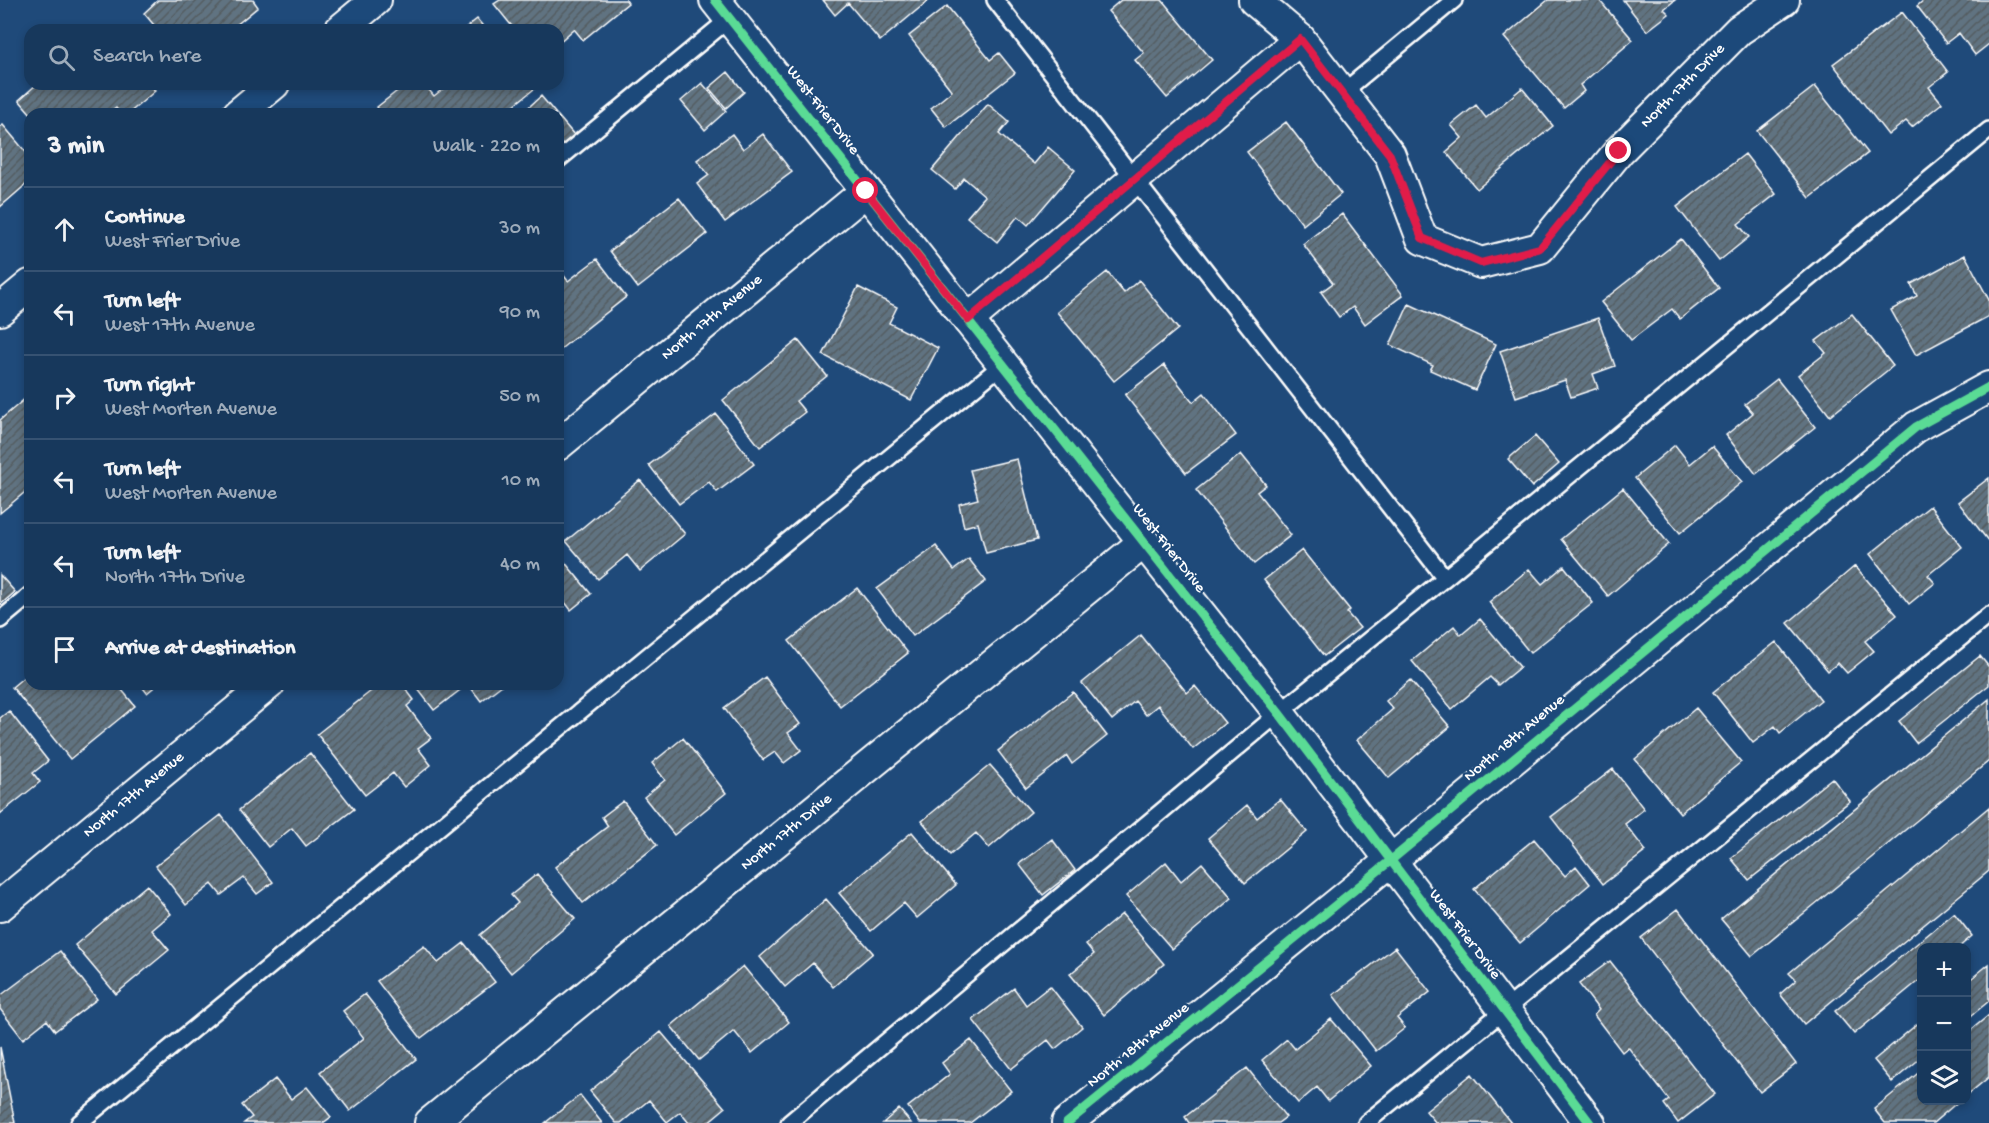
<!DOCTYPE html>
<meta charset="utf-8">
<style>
:root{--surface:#17385c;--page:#203f62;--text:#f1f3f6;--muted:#9eacbb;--line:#365272}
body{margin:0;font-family:"Gochi Hand",sans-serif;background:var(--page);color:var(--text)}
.controls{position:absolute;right:18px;bottom:18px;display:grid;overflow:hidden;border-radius:12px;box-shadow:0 3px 9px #0003}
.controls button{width:54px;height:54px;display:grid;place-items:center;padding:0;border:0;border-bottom:2px solid var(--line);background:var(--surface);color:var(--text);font:30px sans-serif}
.stop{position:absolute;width:18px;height:18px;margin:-14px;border:4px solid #e11d48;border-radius:50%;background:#fff}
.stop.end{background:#e11d48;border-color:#fff;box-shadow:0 2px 6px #0008}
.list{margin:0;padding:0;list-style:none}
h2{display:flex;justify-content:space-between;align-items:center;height:78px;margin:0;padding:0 24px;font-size:26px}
h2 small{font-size:20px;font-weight:400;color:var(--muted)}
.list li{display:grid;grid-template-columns:39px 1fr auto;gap:18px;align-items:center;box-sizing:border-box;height:84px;padding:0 24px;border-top:2px solid var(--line)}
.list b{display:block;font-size:22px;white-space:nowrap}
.list p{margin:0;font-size:20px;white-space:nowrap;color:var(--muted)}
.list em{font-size:20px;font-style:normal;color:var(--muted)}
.icon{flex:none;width:33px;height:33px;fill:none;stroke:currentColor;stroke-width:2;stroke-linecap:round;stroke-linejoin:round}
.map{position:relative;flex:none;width:1989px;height:1123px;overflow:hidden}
.search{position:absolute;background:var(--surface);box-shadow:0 3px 9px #0003;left:24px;top:24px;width:540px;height:66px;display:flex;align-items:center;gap:15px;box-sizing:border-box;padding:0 21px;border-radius:18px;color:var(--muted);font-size:22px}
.panel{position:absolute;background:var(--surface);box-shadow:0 3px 9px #0003;left:24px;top:108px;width:540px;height:582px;border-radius:18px}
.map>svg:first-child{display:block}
.building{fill:url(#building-hatch);stroke:#fff;stroke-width:1.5}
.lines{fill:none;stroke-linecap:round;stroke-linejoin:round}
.service-casing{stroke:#fff;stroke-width:20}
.minor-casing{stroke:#fff;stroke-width:34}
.service{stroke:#1f4a7a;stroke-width:15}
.minor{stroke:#1f4a7a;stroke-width:30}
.cycleway-casing{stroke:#1f4a7a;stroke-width:13}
.cycleway{stroke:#5adb95;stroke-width:9}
.route{stroke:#e11d48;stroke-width:8}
.labels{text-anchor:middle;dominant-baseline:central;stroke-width:4.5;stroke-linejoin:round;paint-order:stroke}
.street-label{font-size:16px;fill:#fff;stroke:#1f4a7a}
</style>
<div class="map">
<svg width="1989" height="1123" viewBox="0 0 1989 1123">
<defs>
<pattern id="building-hatch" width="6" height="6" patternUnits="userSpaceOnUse" patternTransform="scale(1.5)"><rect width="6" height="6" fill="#607381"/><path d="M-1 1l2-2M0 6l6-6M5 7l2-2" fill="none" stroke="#545c61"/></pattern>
</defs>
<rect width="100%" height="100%" fill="#1f4a7a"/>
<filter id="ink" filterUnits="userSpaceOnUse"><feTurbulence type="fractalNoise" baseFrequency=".0167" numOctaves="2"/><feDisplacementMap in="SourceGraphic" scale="12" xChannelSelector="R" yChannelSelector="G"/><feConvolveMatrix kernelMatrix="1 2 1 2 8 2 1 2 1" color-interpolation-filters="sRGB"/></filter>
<g filter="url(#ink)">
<path class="building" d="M158,0H253L258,7L230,30H158L144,13Z
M500,0H626L628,3L583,40L574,29L558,43V30H515L494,4Z
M823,0H929L880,41L848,3L835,15Z
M1121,0H1162L1212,60L1167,98L1135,60L1144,53L1108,11Z
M1548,0H1599L1633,40L1580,85L1584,91L1564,108L1504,37Z
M1623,0H1675L1664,9L1669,14L1647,31Z
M1924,0H1989V44L1975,55L1959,33L1946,43L1917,6Z
M947,6L990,60L999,53L1015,73L946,127L931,108L952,91L909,36Z
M1902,12L1948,72L1929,87L1942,103L1912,127L1906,121L1888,135L1833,64Z
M477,19L486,30H463Z
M728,72L744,92L726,108L709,88Z
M702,83L726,111L705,130L681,101Z
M37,84H149L155,91L128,114H121L116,108L108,114H31L19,100Z
M406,84H424L434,96L449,84H530L534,89L503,114H383L377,107Z
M1815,86L1868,153L1810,198L1757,131Z
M1522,88L1553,126L1477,189L1446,152L1462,138L1451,125L1476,105L1486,118Z
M541,96L556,114H521Z
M988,104L1009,122L999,134L1034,164L1048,147L1075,170L1028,225L1018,216L997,242L967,217L985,196L964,178L955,189L932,170Z
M558,116L575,136L558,150Z
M1286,122L1341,194L1303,225L1247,152Z
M3,125L30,157V181L0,207V127Z
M732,134L743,149L763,134L792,172L725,222L697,184L709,175L697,160Z
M1745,154L1776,194L1738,224L1749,237L1719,261L1677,207Z
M679,198L707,234L638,288L610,251Z
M1342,214L1403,295L1365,324L1353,307L1339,317L1321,292L1333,283L1303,244Z
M1681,239L1719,288L1680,319L1672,309L1631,340L1601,302Z
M1965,255L1989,300V316L1916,355L1891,310L1917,296L1911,284Z
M597,259L626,297L558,351V268L568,281Z
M1107,272L1124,293L1139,280L1178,329L1114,381L1057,312Z
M858,287L897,307L889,323L938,348L911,400L823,355Z
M1409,304L1496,344L1475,390L1430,370L1433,365L1390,345Z
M1852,314L1893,366L1830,416L1798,375L1826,353L1816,341Z
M1598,318L1615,366L1593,374L1598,388L1571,397L1565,380L1516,397L1500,351Z
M798,340L827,376L796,401L805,412L760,447L723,400Z
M1164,365L1193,402L1204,393L1236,435L1186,473L1125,395Z
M1777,379L1815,427L1756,474L1726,435L1753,413L1745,404Z
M27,397L30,401V488L0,513V420Z
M716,414L754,464L717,492L709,482L679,504L649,465Z
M1535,436L1559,464L1532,487L1508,459Z
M1675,445L1690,464L1712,446L1742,482L1680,533L1635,478Z
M1241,454L1266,485L1257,492L1291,535L1254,564L1196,490Z
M1017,459L1037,540L986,553L978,523L964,527L959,504L978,499L970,470Z
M1989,478V542L1958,502Z
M640,480L685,534L640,571L627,555L598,579L566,541Z
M1623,488L1669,544L1608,596L1561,539Z
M1930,506L1962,547L1928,575L1935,583L1909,604L1870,554Z
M936,546L954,570L969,559L986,581L913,636L877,589Z
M1302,550L1350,610L1347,613L1360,628L1324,656L1264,580Z
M558,554L591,594L571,610L561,597L558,599Z
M1564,566L1593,603L1530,653L1489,602L1529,569L1542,584Z
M1855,566L1897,615L1865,641L1874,651L1847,673L1838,663L1828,671L1788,623Z
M0,575L15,592L0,605Z
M857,588L908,653L840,706L789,641Z
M1480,619L1520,667L1498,685L1490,677L1452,709L1412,661L1454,626L1461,635Z
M1141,635L1187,693L1195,686L1225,723L1193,749L1158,705L1146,715L1135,701L1112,720L1082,683Z
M1776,642L1821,700L1780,733L1775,726L1753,743L1713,692Z
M1980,656L1989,667V685L1916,743L1899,721Z
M30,672V684H117L135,706L70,759L12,687Z
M765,677L800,724L788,733L801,750L784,763L775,752L763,760L724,708Z
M1410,680L1450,727L1389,778L1357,740L1393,709L1386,701Z
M140,684H158L147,693Z
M380,684H402L414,700L407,706L431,738L418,748L431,765L404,787L393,773L365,795L317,734Z
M414,684H468L434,710Z
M468,684H502V685L481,701Z
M1073,692L1107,736L1072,764L1067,756L1026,788L998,751Z
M1989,699V761L1752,956L1721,919Z
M1696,708L1741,762L1680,813L1635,759Z
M9,711L48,761L33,773L40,782L0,814V718Z
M683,738L726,793L674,835L644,797L665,780L652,763Z
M310,753L354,809L306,846L292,828L268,847L239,810Z
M990,765L1031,812L989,848L976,833L950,855L922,821Z
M1613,769L1644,809L1625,824L1646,851L1603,884L1551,817Z
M1832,778L1850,801L1749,880L1731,858Z
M1280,799L1307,832L1245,883L1208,838L1247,805L1257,818Z
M623,801L657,845L583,903L555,867L608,826L602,817Z
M1989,807V871L1804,1024L1780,994L1796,980L1789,973Z
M221,815L273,882L257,894L244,878L221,895L212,884L186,905L156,866Z
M912,832L956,885L917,918L904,903L871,931L839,893Z
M1052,839L1075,870L1043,895L1019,864Z
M1534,839L1565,876L1576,866L1590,884L1520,943L1474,889Z
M1166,862L1181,881L1202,863L1232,898L1172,949L1126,896Z
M537,874L575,919L511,973L480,935L518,903L511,895Z
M147,885L171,914L152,930L169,950L116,994L75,945Z
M826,899L873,953L833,987L813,963L785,987L760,957Z
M1678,909L1796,1064L1760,1092L1641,938Z
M1954,913L1972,936L1958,948H1922V978L1854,1034L1835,1011Z
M1122,914L1164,964L1104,1015L1070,974L1094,954L1086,944Z
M464,943L495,982L421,1038L377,981L424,946L438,963Z
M1395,947L1430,992L1397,1018L1405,1028L1376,1051L1333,995Z
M60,951L97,999L55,1031L47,1020L23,1039L0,1009V996Z
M1610,961L1715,1094L1678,1123L1664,1104L1669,1100L1628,1047L1622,1052L1594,1015L1599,1010L1579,984Z
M1989,964V1001L1966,1020V983Z
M743,966L789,1022L752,1053L734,1031L699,1060L671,1026Z
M1050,986L1082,1027L1055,1049L1048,1040L1011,1069L973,1020L1014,988L1026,1005Z
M365,994L416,1059L350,1111L320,1072L364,1038L343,1011Z
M1989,1015V1077L1966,1096V1034Z
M1331,1019L1371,1066L1328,1101L1317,1087L1298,1103L1262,1060L1287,1039L1295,1049Z
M1922,1020V1057L1892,1082L1874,1060Z
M661,1032L725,1108L707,1123H689L680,1112L667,1122L649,1100L621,1123H616L590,1091Z
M971,1040L1011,1091L970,1123H920L908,1107L950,1074L942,1063Z
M0,1047L15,1123H0Z
M1247,1068L1286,1117L1278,1123H1189L1185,1117Z
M1922,1070V1100H1960L1933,1123H1885L1874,1109Z
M1472,1074L1511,1123H1436L1426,1111Z
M275,1079L291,1099L307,1087L331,1117L323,1123H244L252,1117L242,1105Z
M580,1095L602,1123H545Z
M899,1109L911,1123H883Z"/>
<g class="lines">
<g class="service-casing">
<path id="service" d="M995,0L1445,578L1989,130
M1342,93L1454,0
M558,160L729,19
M0,620L30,595
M79,1123L1003,364
M789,1123L1279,713L1445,578
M1366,1123L1989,615"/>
</g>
<g class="minor-casing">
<g id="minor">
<path d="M715,0L1279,713L1590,1123"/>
<path id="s1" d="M1254,0L1300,39L1390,155L1422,239L1481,263L1540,248L1619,151L1739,30L1784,0"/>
<path d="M340,30L376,0"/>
<path d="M238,114L274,84"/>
<path d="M0,310L30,285"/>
<path d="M968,320L1300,39"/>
<path id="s2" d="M558,445L866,191"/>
<path id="s3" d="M0,906L269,684"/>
<path id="s4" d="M430,1123L1144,542"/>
<path d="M1067,1123L1390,861L1916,427L1989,387"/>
</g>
</g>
<use href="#service" class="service"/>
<use href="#minor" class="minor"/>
<g class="cycleway-casing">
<path id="cycleway" d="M715,0L1279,713L1590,1123
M1067,1123L1390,861L1916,427L1989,387"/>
</g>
<use href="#cycleway" class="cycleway"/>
</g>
</g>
<g class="lines" filter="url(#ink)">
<path class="route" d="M866,191L968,320L1300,39L1390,155L1422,238L1481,263L1540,248L1619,151"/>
</g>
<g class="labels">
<g class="street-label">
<text stroke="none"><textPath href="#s1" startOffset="638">North 17th Drive</textPath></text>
<text transform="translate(822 111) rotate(52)">West Frier Drive</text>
<text stroke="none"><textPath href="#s2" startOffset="200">North 17th Avenue</textPath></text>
<text transform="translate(1168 549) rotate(52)">West Frier Drive</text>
<text transform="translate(1515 739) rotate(-40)">North 18th Avenue</text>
<text stroke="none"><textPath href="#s3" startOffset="174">North 17th Avenue</textPath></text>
<text stroke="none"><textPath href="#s4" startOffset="460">North 17th Drive</textPath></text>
<text transform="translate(1464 935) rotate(53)">West Frier Drive</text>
<text transform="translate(1139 1046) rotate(-39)">North 18th Avenue</text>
</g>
</g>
</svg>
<div class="controls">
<button>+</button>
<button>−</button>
<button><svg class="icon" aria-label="layers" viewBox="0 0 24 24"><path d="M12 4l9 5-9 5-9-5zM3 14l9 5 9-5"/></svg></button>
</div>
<div class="stop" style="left:866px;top:191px"></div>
<div class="stop end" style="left:1619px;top:151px"></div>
<div class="search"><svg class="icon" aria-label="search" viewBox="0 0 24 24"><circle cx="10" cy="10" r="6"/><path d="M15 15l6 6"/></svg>Search here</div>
<section class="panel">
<h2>3 min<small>Walk · 220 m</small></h2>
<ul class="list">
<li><svg class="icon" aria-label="ahead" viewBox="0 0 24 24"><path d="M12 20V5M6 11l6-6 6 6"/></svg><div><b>Continue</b><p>West Frier Drive</p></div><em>30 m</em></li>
<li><svg class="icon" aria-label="left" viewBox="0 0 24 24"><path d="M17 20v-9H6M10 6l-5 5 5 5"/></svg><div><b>Turn left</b><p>West 17th Avenue</p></div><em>90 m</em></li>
<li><svg class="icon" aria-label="right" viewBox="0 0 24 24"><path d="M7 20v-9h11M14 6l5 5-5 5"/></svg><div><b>Turn right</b><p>West Morten Avenue</p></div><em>50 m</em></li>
<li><svg class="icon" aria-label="left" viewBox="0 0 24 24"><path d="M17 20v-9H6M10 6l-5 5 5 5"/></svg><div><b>Turn left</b><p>West Morten Avenue</p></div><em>10 m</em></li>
<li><svg class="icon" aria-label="left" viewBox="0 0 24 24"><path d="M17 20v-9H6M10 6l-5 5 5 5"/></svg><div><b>Turn left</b><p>North 17th Drive</p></div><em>40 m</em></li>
<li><svg class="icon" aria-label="arrive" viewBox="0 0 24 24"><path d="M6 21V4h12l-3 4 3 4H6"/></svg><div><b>Arrive at destination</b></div></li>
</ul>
</section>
</div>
